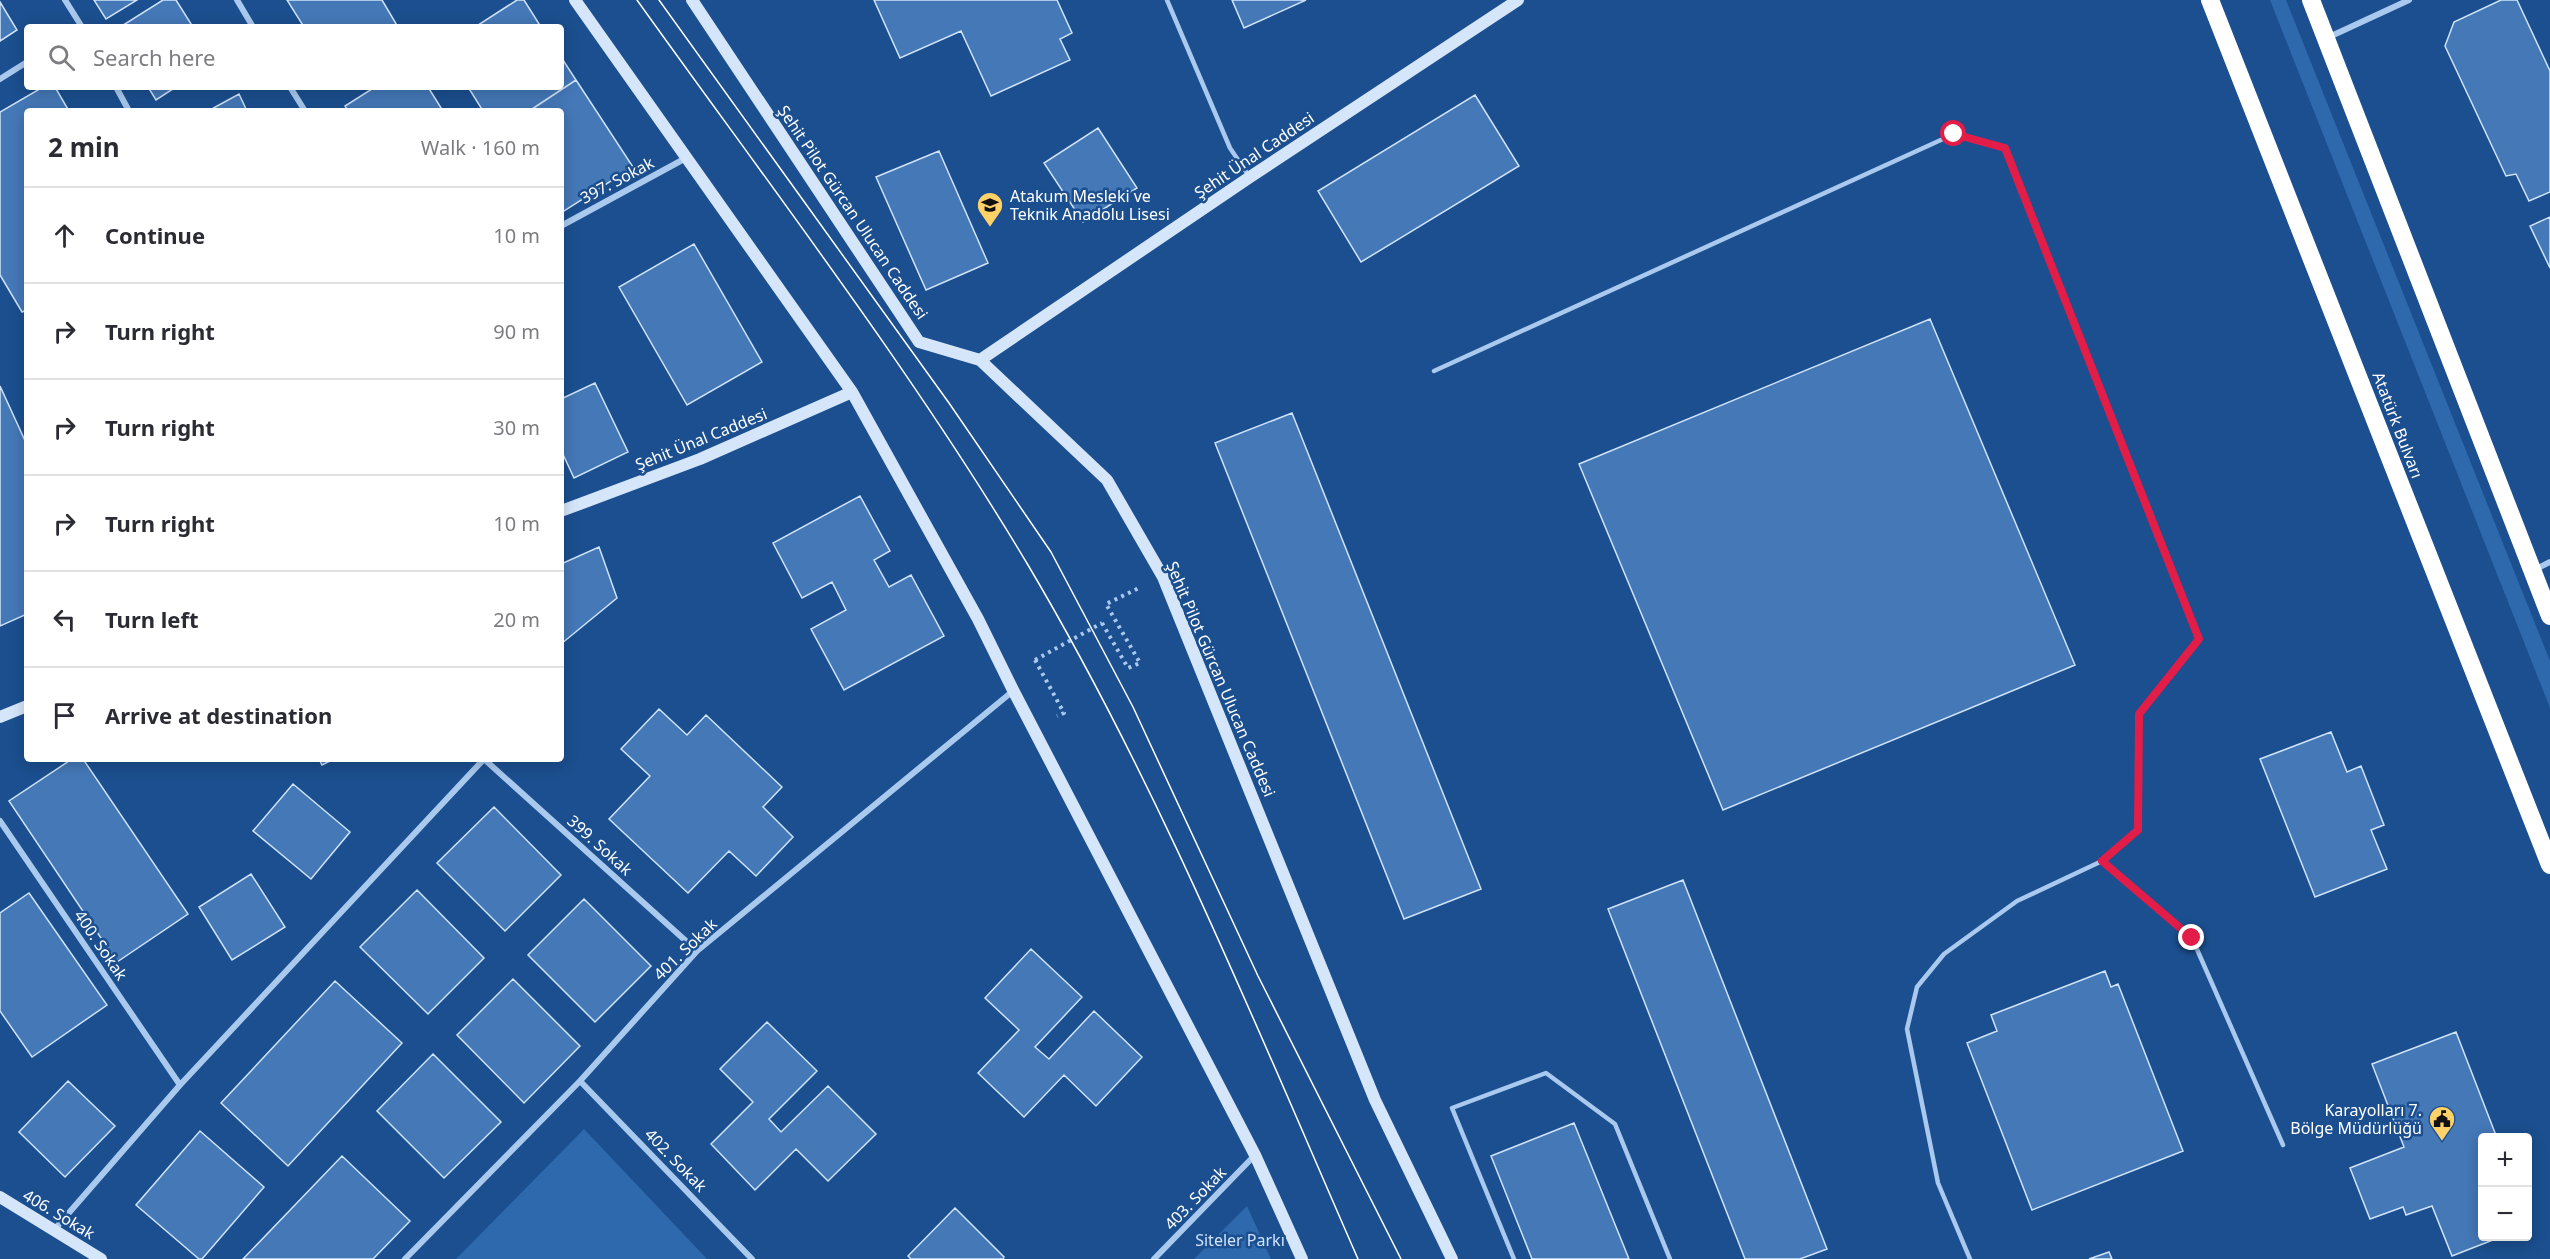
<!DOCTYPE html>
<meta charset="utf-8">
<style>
:root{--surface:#fff;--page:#f2f2f3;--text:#2b2b33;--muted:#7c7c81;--line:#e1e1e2}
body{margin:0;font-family:"Noto Sans",sans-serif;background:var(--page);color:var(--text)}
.controls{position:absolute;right:18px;bottom:18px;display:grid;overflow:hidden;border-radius:6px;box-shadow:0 3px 15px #0003}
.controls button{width:54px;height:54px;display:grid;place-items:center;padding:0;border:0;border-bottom:2px solid var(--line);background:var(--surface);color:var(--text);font:30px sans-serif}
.stop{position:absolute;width:18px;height:18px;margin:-14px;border:4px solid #e11d48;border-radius:50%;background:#fff}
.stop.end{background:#e11d48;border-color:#fff;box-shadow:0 2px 6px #0008}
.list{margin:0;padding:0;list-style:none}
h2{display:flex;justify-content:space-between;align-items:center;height:78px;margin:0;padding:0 24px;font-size:26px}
h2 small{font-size:20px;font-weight:400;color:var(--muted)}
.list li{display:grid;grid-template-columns:39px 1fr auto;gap:18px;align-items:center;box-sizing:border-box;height:96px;padding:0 24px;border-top:2px solid var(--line)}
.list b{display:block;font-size:22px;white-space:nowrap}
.list em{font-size:20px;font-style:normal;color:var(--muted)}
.icon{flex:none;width:33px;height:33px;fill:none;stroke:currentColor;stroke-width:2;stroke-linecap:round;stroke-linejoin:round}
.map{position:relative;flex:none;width:2550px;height:1259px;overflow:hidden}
.search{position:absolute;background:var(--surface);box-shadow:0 3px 15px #0003;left:24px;top:24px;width:540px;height:66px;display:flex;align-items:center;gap:15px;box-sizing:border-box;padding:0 21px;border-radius:6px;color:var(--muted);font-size:22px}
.panel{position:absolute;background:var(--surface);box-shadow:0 3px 15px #0003;left:24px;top:108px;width:540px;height:654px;border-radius:6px}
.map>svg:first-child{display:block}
.green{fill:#2e69ad}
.building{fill:#4478b7;stroke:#cfe3fa;stroke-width:1.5}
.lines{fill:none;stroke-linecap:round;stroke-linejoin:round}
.path{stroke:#a9c9ee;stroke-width:4;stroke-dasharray:3 4.5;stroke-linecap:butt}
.lane{stroke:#a9c9ee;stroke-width:4.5}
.street{stroke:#a9c9ee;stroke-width:6}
.secondary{stroke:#d6e6fa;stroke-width:12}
.highway{stroke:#fff;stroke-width:18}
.tram{stroke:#fff;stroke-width:1.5}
.path-bridge{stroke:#a9c9ee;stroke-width:4;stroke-dasharray:3 4.5;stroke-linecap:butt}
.route{stroke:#e11d48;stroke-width:8}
.labels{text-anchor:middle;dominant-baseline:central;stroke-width:5;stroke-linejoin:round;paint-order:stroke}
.street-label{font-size:16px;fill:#fff;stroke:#1b4f8f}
.poi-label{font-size:16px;fill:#fff;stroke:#1b4f8f;text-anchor:start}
.park-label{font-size:16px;fill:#cfe3fa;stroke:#1b4f8f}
</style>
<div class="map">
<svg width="2550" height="1259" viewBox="0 0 2550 1259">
<rect width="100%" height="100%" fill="#1b4f8f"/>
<path class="green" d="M2270,0H2286L2550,661V708Z
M584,1129L707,1259H456Z
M1247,1206L1271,1259H1194Z"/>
<path class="building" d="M94,0H137L106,19Z
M163,0H176L193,27H120Z
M287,0H382L398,27H304Z
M517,0H524L541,27H475Z
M874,0H1057L1072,33L1060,39L1070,60L991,96L961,31L900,58Z
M1232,0H1306L1244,28Z
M2501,0H2517L2550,71V192L2529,201L2516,174L2506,176L2445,46L2454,22Z
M0,2L17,30L0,41Z
M561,57L576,80L529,111H483L468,87H561Z
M576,80L633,167L561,213V111H529Z
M43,87H55L69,111H27V310L22,312L0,275V112Z
M148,87H176L156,100Z
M375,87H428L443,111H348L345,106Z
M239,94L247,111H208Z
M1475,95L1519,166L1361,262L1318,191Z
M1098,128L1137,188L1083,222L1044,163Z
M939,151L988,263L926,290L876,177Z
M2550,217V268L2530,226Z
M694,244L762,362L687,405L619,287Z
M1930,319L2075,665L1723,810L1579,464Z
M595,383L628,452L574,478L561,450V399Z
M0,386L27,445V614L0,626Z
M1292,413L1481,889L1404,919L1215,443Z
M860,496L890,551L874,560L889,587L911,575L944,636L844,690L811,629L846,610L832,582L802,598L773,543Z
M599,547L617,598L561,644V564Z
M659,709L687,735L706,715L782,787L763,807L793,837L756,876L729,851L688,893L609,819L650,776L621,749Z
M2331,732L2347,772L2361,766L2384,825L2371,830L2387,869L2315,897L2260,759Z
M72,759H83L188,914L117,962L9,801Z
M319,759H334L322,765Z
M293,784L350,832L311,879L253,831Z
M494,807L561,875L505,931L437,863Z
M251,874L285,927L232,960L199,907Z
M1683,880L1827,1249L1800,1259H1745L1608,909Z
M417,890L484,958L428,1014L360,947Z
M29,893L107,1005L32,1057L0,1011V913Z
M584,899L651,966L595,1022L528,955Z
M1031,949L1082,997L1035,1047L1049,1059L1094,1011L1142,1057L1096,1106L1064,1075L1024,1117L978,1073L1019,1030L985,998Z
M2105,971L2111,987L2118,984L2183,1151L2032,1210L1967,1043L1997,1031L1991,1015Z
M513,979L580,1046L524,1103L457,1035Z
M335,981L402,1043L288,1166L221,1103Z
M767,1022L817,1071L769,1119L781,1132L828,1086L876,1134L828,1181L796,1149L755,1190L711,1144L753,1102L720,1069Z
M2456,1032L2497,1138H2482V1236H2503L2452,1256L2432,1206L2406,1215L2403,1207L2370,1219L2350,1168L2404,1147L2372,1064Z
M433,1054L501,1122L444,1178L377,1111Z
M68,1081L115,1126L65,1177L19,1132Z
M1574,1123L1629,1259H1532L1491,1156Z
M200,1131L264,1187L202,1259H199L136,1205Z
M342,1156L410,1221L373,1259H243Z
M955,1208L1004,1257L1003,1259H911L908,1256Z
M2109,1252L2112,1259H2089Z"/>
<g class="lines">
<path class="path" d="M1102,623L1128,668L1140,663L1106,604L1139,588
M1035,660L1064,713L1057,716"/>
<path class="lane" d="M1167,0L1230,148L1249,176
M1434,371L1954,134L2005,148L2199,639L2139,714L2138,830L2102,861L2017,901L1944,954L1917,987L1907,1029L1938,1183L1970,1259
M2102,861L2192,938L2283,1145
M1514,1259L1452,1108L1546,1073L1615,1124L1670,1259"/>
<path class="street" d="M65,0L82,27
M237,0L253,27
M2329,37L2409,0
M0,79L27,62
M116,87L129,111
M290,87L305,111
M561,226L686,158
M2534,570L2550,562
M484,759L697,951
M0,821L180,1085
M580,1081L752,1259
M54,1230L180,1085L484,759
M405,1259L580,1081L697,951L1013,691
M1154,1259L1255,1155"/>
<path class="secondary" d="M575,0L852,392L978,619L1013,690L1255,1155L1302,1259
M692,0L919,342L980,360L1107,480L1163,577L1375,1100L1452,1259
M980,360L1250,177L1518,0
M561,511L700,459L852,392
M0,717L27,706
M0,1197L101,1259"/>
<path class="highway" d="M2210,0L2550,865
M2311,0L2550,616"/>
<path class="tram" d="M637,0C770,186 911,369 1028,565C1158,784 1256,1026 1358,1259
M659,0L949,403L1051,552L1133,707L1258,976L1401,1259"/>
<path class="path-bridge" d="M1035,660L1102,623"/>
</g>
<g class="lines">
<path class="route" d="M1954,134L2005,148L2199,639L2139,714L2138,830L2102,861L2192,938"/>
</g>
<defs>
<g id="school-pin" transform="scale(1.35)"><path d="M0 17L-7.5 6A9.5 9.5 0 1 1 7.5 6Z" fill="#ffd166" stroke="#1b4f8f"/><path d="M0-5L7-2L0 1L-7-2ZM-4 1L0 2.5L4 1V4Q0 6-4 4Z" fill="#111"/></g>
<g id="civic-pin" transform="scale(1.35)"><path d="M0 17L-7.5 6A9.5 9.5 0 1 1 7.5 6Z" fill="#ffd166" stroke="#1b4f8f"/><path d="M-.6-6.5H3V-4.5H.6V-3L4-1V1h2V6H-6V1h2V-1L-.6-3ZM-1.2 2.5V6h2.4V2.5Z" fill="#111"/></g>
</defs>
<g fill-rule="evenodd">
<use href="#school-pin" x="990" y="205"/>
<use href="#civic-pin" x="2442" y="1119"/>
</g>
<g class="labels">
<g class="street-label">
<text transform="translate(1254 155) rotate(-34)">Şehit Ünal Caddesi</text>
<text transform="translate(617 180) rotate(-28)">397. Sokak</text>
<text transform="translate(853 212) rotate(56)">Şehit Pilot Gürcan Ulucan Caddesi</text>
<text transform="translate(2398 425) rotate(69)">Atatürk Bulvarı</text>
<text transform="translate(701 439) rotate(-22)">Şehit Ünal Caddesi</text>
<text transform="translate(1221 679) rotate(67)">Şehit Pilot Gürcan Ulucan Caddesi</text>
<text transform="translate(600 845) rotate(42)">399. Sokak</text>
<text transform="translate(101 945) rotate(56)">400. Sokak</text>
<text transform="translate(685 949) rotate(-44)">401. Sokak</text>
<text transform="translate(676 1160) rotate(46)">402. Sokak</text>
<text transform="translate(1195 1198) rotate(-46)">403. Sokak</text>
<text transform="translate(59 1214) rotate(31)">406. Sokak</text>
</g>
<g class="poi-label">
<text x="1010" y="196">Atakum Mesleki ve<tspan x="1010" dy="18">Teknik Anadolu Lisesi</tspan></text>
<text x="2422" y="1110" text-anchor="end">Karayolları 7.<tspan x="2422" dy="18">Bölge Müdürlüğü</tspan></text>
</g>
<g class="park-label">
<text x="1240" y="1240">Siteler Parkı</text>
</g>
</g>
</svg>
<div class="controls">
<button>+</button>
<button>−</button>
</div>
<div class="stop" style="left:1954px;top:134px"></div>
<div class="stop end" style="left:2192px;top:938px"></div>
<div class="search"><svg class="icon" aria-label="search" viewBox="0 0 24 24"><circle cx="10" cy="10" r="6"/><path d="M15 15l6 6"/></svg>Search here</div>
<section class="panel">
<h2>2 min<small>Walk · 160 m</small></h2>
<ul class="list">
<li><svg class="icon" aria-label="ahead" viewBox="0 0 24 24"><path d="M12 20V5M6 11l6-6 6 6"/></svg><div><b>Continue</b></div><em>10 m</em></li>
<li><svg class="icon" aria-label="right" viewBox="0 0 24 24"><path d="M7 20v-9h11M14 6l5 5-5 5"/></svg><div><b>Turn right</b></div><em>90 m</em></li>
<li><svg class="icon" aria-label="right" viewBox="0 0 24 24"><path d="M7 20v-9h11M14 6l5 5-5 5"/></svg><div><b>Turn right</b></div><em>30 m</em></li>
<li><svg class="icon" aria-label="right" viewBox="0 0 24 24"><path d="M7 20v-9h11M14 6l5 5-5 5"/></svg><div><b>Turn right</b></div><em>10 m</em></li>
<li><svg class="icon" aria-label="left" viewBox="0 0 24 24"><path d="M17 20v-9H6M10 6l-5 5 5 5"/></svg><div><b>Turn left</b></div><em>20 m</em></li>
<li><svg class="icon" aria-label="arrive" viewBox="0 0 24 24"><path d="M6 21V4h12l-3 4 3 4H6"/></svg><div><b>Arrive at destination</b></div></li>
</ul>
</section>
</div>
